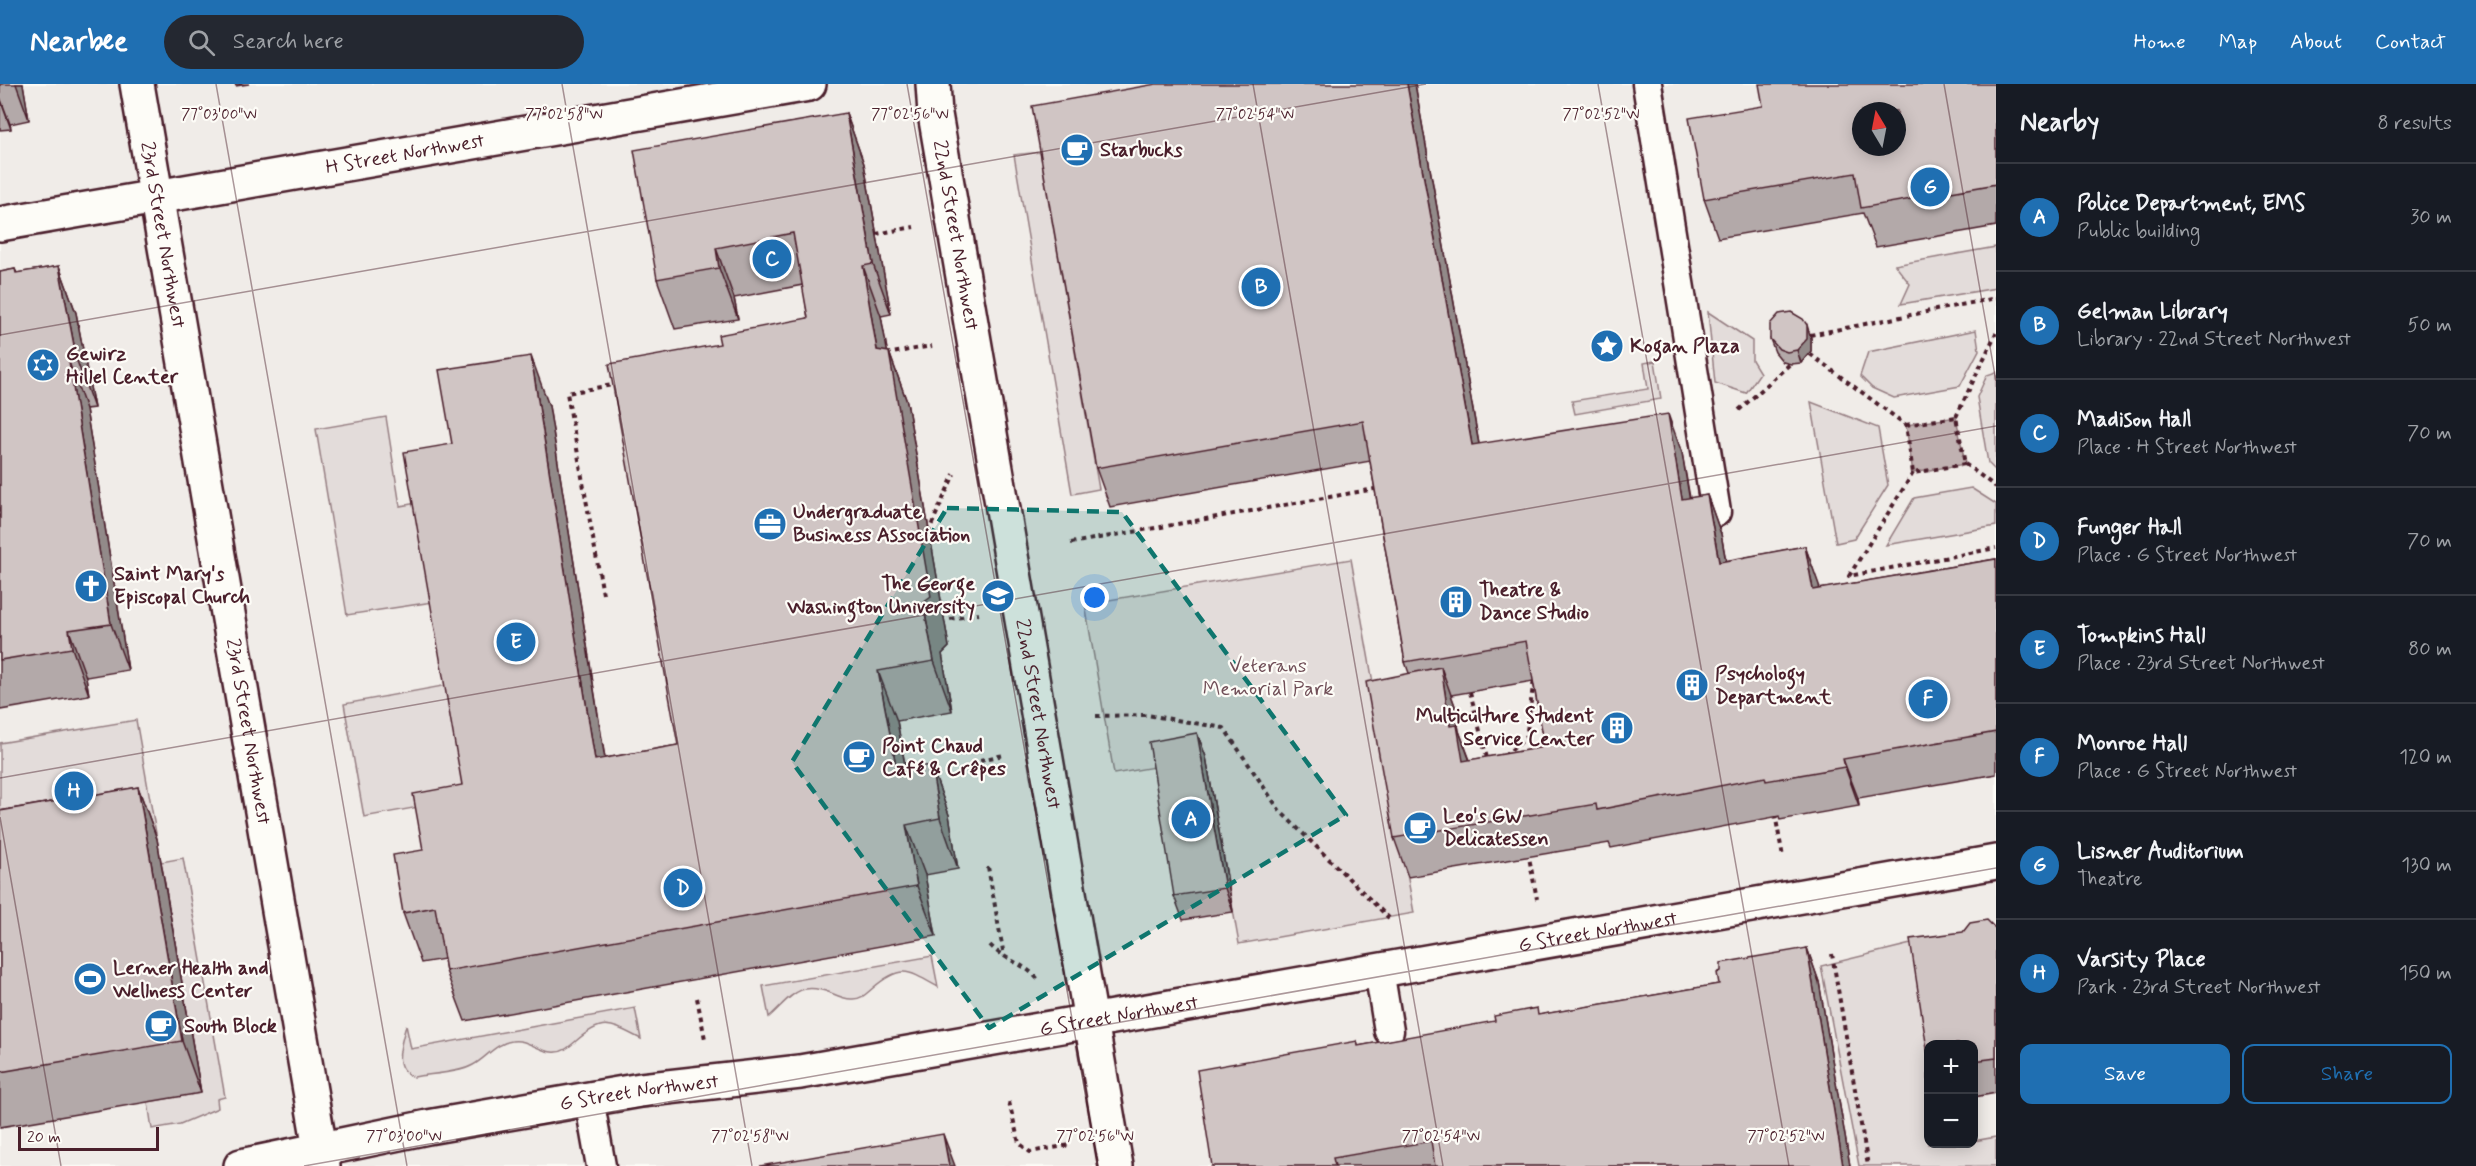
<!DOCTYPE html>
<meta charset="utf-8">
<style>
:root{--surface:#171b24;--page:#242831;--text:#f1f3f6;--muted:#9ea1a6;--line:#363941;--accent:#1f6fb2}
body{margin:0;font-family:Mynerve,sans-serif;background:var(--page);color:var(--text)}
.controls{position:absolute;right:18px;bottom:18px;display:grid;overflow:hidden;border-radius:12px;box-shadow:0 3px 15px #0003}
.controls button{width:54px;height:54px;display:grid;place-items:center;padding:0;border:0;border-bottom:2px solid var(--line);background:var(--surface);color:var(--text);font:30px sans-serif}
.compass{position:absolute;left:1852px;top:18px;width:54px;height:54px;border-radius:50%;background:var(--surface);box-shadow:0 3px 15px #0003;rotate:350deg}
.scale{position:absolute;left:18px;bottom:15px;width:141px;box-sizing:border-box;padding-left:6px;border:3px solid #4a1f2b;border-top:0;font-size:16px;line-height:21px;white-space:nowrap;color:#4a1f2b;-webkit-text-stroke:4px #fdfcf7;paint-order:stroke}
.you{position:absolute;left:1095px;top:514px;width:21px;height:21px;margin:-15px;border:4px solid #fff;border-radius:50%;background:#1a73e8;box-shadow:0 0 0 9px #1a73e833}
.badge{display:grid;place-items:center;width:39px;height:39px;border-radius:50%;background:var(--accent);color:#fff;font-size:20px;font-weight:700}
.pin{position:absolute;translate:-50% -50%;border:3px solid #fff;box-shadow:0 2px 6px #0006}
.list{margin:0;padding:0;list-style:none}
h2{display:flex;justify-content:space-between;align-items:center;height:78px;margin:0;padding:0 24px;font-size:26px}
h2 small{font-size:20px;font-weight:400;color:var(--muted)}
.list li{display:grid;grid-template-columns:39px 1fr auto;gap:18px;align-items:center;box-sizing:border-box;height:108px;padding:0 24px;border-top:2px solid var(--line)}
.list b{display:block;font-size:22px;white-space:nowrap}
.list p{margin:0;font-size:20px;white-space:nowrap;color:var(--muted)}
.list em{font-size:20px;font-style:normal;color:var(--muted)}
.actions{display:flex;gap:12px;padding:18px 24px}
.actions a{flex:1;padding:14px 0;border:2px solid var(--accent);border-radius:12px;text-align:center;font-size:21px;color:var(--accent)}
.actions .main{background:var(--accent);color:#fff}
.icon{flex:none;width:33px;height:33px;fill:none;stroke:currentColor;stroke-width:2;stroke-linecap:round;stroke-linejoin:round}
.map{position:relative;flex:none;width:1996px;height:1082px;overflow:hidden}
header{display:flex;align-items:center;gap:36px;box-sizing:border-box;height:84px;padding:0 30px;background:var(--accent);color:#fff}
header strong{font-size:28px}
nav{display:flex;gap:33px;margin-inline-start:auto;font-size:21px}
.search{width:420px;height:54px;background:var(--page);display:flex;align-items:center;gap:15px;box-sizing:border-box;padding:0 21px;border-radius:33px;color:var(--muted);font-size:22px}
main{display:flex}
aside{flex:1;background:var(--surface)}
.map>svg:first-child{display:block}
.built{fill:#f0ece8;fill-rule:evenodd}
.green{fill:#e3dcda;stroke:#967e82;stroke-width:1.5}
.water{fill:#c0b1b1;stroke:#91777b;stroke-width:1.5}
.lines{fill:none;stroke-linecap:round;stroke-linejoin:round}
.lane-casing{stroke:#4a1f2b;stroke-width:33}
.secondary-casing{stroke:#4a1f2b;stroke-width:38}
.primary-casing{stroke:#4a1f2b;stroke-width:38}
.path{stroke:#4a1f2b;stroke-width:4;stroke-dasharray:4.5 4.5;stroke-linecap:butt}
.lane{stroke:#fdfcf7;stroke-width:28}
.secondary{stroke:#fdfcf7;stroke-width:33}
.primary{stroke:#fdfcf7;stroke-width:33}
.wall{fill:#b3a9a9;stroke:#4a1f2b;stroke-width:1.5;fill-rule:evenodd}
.shaded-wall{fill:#928a89;stroke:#4a1f2b;stroke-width:1.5}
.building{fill:#d0c5c4;stroke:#4a1f2b;stroke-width:1.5;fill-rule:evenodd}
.marked{fill:#0f766e;fill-opacity:0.2;stroke:#0f766e;stroke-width:4.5;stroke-dasharray:12 8;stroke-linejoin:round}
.ticks{fill:none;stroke:#4a1f2b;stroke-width:1.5;stroke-opacity:0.45}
.labels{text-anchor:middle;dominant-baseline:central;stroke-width:4.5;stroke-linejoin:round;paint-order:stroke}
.poi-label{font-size:20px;font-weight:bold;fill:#4a1f2b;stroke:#fdfcf7;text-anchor:start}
.street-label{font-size:20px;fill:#4a1f2b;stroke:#fdfcf7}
.park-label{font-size:20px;fill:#704e57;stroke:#fdfcf7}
.ticks-label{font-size:15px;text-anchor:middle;fill:#4a1f2b;stroke:#fdfcf7;stroke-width:4.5;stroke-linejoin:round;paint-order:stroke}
</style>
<header>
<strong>Nearbee</strong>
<div class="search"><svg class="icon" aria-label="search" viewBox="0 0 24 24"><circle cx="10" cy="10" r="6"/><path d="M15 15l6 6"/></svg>Search here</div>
<nav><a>Home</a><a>Map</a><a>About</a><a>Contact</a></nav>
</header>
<main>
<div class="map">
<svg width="1996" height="1082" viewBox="0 0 1996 1082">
<rect width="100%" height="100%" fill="#fdfcf7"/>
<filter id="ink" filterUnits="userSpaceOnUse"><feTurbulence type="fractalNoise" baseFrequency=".0167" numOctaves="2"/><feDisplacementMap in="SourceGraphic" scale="12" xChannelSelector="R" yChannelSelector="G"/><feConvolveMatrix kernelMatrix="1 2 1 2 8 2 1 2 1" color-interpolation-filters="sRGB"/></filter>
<g filter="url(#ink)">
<path class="built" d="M0,0H1996V1082H0ZM1861,27H1897V63H1861ZM1928,960H1974V1060H1928Z"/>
<path class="green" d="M1040,68L1099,405L1072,410L1014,71Z
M1996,163V204L1901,220L1910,200L1895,181Z
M1708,228L1752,257V276L1760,289L1746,309L1715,299Z
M1976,246L1979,266L1960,302L1894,314L1872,304L1860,292L1868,268Z
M1655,277L1661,315L1575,330L1572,317L1648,305L1644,279Z
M1996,288V387L1988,379L1977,313L1987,291Z
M1811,318L1878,344L1888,401L1854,455L1836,459Z
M386,333L400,422L422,418L439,517L347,531L316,345Z
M1971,404L1996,420V442L1886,461L1914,414Z
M1351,475L1414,829L1239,860L1206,674L1114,690L1085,520Z
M453,600L474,713L364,733L344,620Z
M136,636L157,755L0,782V659Z
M183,774L225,1013L217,1015L218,1024L180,1040L152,1045L148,1018L201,1009L161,778Z
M1915,859L1928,960V1060H1974V1057L1996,1053V1082H1859L1821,882Z
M932,872L938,903C908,886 901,880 873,904C867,909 862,915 853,915C846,916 838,912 831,909C799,896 792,912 769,933L763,902Z
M635,924L641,955C611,940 604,933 576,957C570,962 564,968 556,968C541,970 527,954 512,957C496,959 486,974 473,981C460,989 429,990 414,993C390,985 402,959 406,941L411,965Z"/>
<path class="water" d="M1956,333L1965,380L1913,389L1906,341Z"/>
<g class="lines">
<g class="lane-casing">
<path id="lane" d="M1647,0L1716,428
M1379,886L1389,947
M589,1015L601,1082"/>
</g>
<g class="secondary-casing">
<g id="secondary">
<path id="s1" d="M933,0L935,30L1116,1082"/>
<path id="s2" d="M0,140L809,0"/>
<path id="s3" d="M241,1082L428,1043L641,1006L800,988L1996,778"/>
</g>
</g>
<g class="primary-casing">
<g id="primary">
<path id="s4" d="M137,0L323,1082"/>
</g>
</g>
<path class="path" d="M876,150L914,143
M1810,251L1996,214
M886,270L932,262
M1810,270L1906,341L1913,389L1965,380L1956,333L1906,341
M1739,326L1790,280
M1956,333L1996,249
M1965,380L1996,403
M1913,389L1849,492L1996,464
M928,449L954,390
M1071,459L1380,404
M603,510L567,309L618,300
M950,535L979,530
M1470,608L1488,678
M1096,632L1147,631L1224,644L1280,727L1389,834
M1504,672L1526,654L1534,595
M980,676L1004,671
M1775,730L1783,773
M1528,768L1537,815
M988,783L1004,872
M990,861C1006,878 1025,878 1040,898
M1832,870L1868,1082
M697,914L705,955
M1009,1018L1019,1059L1030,1068L1070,1061"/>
<use href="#lane" class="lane"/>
<use href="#secondary" class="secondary"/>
<use href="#primary" class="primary"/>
</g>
<path class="wall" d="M0,0H23L29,36L10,40L11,45L0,46Z
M235,0H249L236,2Z
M1415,0L1479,360L1682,369L1690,414L1707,411L1721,450L1726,477L1805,462L1820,505L1996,475V690L1858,714L1859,722L1780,736L1779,732L1611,764L1609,759L1408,793L1394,754L1409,589L1405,578L1370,377L1110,423L1096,384ZM1533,597L1545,663L1470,676L1459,647L1455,622L1451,611Z
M1996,0V142L1876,163L1863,129L1718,154L1704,115Z
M846,29L864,80L891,230L881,232L887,267L889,268L907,318L949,563L942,570L952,627L897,637L906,686L931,681L949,731L958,785L925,791L936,852L465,937L446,887L444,875L421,879L403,829L423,766L462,701L452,360L549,322L605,674L678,661L720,260L808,234L803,201L734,214L738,235L675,245L657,195Z
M59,182L76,229L94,324L86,325L128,586L86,593L89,611L0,626V188L15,185L17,189Z
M1811,254V267L1801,279L1791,280L1783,278L1775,268L1770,255Z
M1197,649L1206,673L1233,828L1183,836L1174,812Z
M138,703L157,755L201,1009L0,1043V727Z
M1995,844H1996V1009L1974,1013V960Z
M1807,864L1819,898L1850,1082H1212L1357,957L1358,962L1719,900Z"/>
<path class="shaded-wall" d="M16,0H23L29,36Z
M1407,0H1415L1486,400L1472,361Z
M0,13L10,40L11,45L0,15Z
M846,29L864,80L891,230L873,180Z
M716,164L734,214L738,235L719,184Z
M59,182L76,229L94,324L77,277Z
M863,182L881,232L896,316L877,266Z
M1807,241L1811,254V267L1801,279L1797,266Z
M889,268L907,318L949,563L942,570L952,627L934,577L923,519Z
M531,272L549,322L613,726L595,676Z
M69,278L86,325L128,586L111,540Z
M1668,330L1682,369L1696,454L1682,415Z
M1707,411L1721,450L1733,517L1719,478Z
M1805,462L1819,501L1827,545L1813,506Z
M69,546L86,593L89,611L72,564Z
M1441,583L1455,622L1459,647L1471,680L1464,681L1450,642Z
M878,587L897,637L915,737L897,687Z
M1197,649L1206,673L1233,828L1225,804Z
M1843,675L1858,714L1859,722L1845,683Z
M931,681L949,731L958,785L940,734Z
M138,703L157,755L201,1009L182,957Z
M906,741L925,791L936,852L917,802Z
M1807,864L1819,898L1850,1082H1843Z
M943,1050L955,1082H949Z"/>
<path class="building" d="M1156,0H1407L1472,361L1668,330L1682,415L1707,411L1719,478L1805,462L1813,506L1996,475V648L1843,675L1845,683L1766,697L1765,693L1597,726L1596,720L1394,754L1366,598L1441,583L1450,642L1457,641L1463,677L1545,663L1526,557L1405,578L1363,337L1096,384L1032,22Z
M1759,0H1996V100L1861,124L1855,89L1704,115L1689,34L1763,22ZM1861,27H1897V63H1861Z
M846,29L873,180L863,182L877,266L889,268L931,513L923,519L934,577L878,587L897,687L931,681L940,734L906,741L917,802L446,887L435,823L403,829L393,771L423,766L413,710L462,701L404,368L452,360L439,286L531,272L595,676L678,661L609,280L720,260L718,251L808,234L793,149L716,164L719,184L657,195L634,66Z
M59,182L77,277L69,278L111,540L69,546L72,564L0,576V188L15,185L16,189Z
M1791,228L1803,235L1807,241V255L1797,266L1787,268L1779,265L1770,255V240L1779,230Z
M1197,649L1225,804L1174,812L1149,658Z
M138,703L182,957L0,988V727Z
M1987,836L1995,844H1996V974L1974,977V960H1929V978L1910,855L1963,848L1970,839Z
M1807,864L1843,1082H1435L1431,1057L1333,1074L1335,1082H1212L1197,986L1357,957L1358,962L1495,937L1494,932L1537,924L1538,931L1719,900L1717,889L1721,887V879Z
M943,1050L949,1082H760Z"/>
</g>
<path class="marked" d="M947,424L1122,428L1346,731L989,944L792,678Z"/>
<path class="ticks" d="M216,0L407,1082M562,0L752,1082M907,0L1098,1082M1253,0L1443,1082M1598,0L1789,1082M1944,0L1996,297M0,251L1426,0M0,694L1996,342M0,733L61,1082M304,1082L1996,784"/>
<defs>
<g id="cafe-disc" transform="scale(1.725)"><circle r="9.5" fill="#1f6fb2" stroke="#fdfcf7"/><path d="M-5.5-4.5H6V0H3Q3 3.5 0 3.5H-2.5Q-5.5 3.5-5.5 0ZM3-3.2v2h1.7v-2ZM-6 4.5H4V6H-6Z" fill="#fff"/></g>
<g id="sight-disc" transform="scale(1.725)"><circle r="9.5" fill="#1f6fb2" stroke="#fdfcf7"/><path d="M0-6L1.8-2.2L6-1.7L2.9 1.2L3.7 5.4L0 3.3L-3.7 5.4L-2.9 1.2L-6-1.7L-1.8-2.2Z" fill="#fff"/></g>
<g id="synagogue-disc" transform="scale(1.725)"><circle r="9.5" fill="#1f6fb2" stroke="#fdfcf7"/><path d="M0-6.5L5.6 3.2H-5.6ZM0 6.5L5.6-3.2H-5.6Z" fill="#fff"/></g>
<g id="office-disc" transform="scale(1.725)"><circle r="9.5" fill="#1f6fb2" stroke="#fdfcf7"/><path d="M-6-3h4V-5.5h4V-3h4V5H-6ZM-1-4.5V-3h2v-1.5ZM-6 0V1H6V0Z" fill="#fff"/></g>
<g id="church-disc" transform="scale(1.725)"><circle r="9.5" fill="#1f6fb2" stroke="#fdfcf7"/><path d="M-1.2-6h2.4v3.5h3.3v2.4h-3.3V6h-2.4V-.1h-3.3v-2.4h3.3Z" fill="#fff"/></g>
<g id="university-disc" transform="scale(1.725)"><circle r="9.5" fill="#1f6fb2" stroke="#fdfcf7"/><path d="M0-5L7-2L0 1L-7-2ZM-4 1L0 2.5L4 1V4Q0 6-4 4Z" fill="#fff"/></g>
<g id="building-disc" transform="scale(1.725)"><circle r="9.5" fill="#1f6fb2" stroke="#fdfcf7"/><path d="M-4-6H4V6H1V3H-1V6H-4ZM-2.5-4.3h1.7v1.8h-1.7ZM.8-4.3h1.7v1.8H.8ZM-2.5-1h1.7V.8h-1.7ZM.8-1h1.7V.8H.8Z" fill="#fff"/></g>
<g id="stadium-disc" transform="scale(1.725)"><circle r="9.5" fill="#1f6fb2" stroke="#fdfcf7"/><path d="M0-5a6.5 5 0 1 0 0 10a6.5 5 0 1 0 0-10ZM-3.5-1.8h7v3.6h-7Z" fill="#fff"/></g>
</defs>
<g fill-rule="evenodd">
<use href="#cafe-disc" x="1077" y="66"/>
<use href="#sight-disc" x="1607" y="262"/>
<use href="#synagogue-disc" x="43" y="281"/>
<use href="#office-disc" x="770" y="440"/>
<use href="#church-disc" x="91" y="502"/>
<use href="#university-disc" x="998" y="512"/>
<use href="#building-disc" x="1456" y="518"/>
<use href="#building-disc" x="1692" y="601"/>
<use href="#building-disc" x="1617" y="644"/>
<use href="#cafe-disc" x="859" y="673"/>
<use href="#cafe-disc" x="1420" y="744"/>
<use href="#stadium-disc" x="90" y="895"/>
<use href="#cafe-disc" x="161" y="942"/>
</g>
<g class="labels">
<g class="poi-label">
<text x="1100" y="66">Starbucks</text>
<text x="1630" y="262">Kogan Plaza</text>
<text x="66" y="270">Gewirz<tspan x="66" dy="23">Hillel Center</tspan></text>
<text x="793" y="428">Undergraduate<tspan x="793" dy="23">Business Association</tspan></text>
<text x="114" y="490">Saint Mary's<tspan x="114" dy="23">Episcopal Church</tspan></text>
<text x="975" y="500" text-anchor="end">The George<tspan x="975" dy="23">Washington University</tspan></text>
<text x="1479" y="506">Theatre &amp;<tspan x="1479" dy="23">Dance Studio</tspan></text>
<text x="1715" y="590">Psychology<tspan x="1715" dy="23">Department</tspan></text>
<text x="1594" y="632" text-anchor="end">Multiculture Student<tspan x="1594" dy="23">Service Center</tspan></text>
<text x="882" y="662">Point Chaud<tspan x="882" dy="23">Café &amp; Crêpes</tspan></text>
<text x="1443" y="732">Leo's GW<tspan x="1443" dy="23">Delicatessen</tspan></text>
<text x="113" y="884">Lerner Health and<tspan x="113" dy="23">Wellness Center</tspan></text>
<text x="184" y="942">South Block</text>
</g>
<g class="street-label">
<text stroke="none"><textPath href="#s2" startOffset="411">H Street Northwest</textPath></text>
<text stroke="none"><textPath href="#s4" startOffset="153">23rd Street Northwest</textPath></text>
<text stroke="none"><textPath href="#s1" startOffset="153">22nd Street Northwest</textPath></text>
<text stroke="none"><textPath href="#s1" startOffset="639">22nd Street Northwest</textPath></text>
<text stroke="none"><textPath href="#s4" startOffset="657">23rd Street Northwest</textPath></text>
<text stroke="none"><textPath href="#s3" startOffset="1377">G Street Northwest</textPath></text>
<text stroke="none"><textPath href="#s3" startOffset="891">G Street Northwest</textPath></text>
<text stroke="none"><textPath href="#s3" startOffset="405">G Street Northwest</textPath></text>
</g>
<g class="park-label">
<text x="1268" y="582">Veterans<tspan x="1268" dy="23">Memorial Park</tspan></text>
</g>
</g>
<g class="ticks-label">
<text x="219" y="35">77°03'00"W</text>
<text x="564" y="35">77°02'58"W</text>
<text x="910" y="35">77°02'56"W</text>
<text x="1255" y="35">77°02'54"W</text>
<text x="1601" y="35">77°02'52"W</text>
<text x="404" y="1057">77°03'00"W</text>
<text x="750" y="1057">77°02'58"W</text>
<text x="1095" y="1057">77°02'56"W</text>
<text x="1441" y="1057">77°02'54"W</text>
<text x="1786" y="1057">77°02'52"W</text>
</g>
</svg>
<div class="controls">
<button>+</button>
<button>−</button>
</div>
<svg class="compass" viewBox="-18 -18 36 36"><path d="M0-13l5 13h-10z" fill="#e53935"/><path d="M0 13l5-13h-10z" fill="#9ea1a6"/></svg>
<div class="scale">20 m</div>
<div class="you"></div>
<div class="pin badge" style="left:1191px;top:735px">A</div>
<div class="pin badge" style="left:1261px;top:203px">B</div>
<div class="pin badge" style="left:772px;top:175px">C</div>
<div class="pin badge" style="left:683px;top:804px">D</div>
<div class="pin badge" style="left:516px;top:558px">E</div>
<div class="pin badge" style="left:1928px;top:615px">F</div>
<div class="pin badge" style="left:1930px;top:103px">G</div>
<div class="pin badge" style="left:74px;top:707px">H</div>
</div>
<aside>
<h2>Nearby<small>8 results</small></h2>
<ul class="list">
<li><span class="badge">A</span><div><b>Police Department, EMS</b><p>Public building</p></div><em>30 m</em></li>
<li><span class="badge">B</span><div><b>Gelman Library</b><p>Library · 22nd Street Northwest</p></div><em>50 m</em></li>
<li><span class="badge">C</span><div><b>Madison Hall</b><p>Place · H Street Northwest</p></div><em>70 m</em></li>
<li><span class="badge">D</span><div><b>Funger Hall</b><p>Place · G Street Northwest</p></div><em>70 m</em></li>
<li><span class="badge">E</span><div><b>Tompkins Hall</b><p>Place · 23rd Street Northwest</p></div><em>80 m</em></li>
<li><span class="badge">F</span><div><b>Monroe Hall</b><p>Place · G Street Northwest</p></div><em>120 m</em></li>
<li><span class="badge">G</span><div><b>Lisner Auditorium</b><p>Theatre</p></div><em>130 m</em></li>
<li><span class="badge">H</span><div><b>Varsity Place</b><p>Park · 23rd Street Northwest</p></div><em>150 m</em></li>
</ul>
<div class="actions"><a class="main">Save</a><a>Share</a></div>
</aside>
</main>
